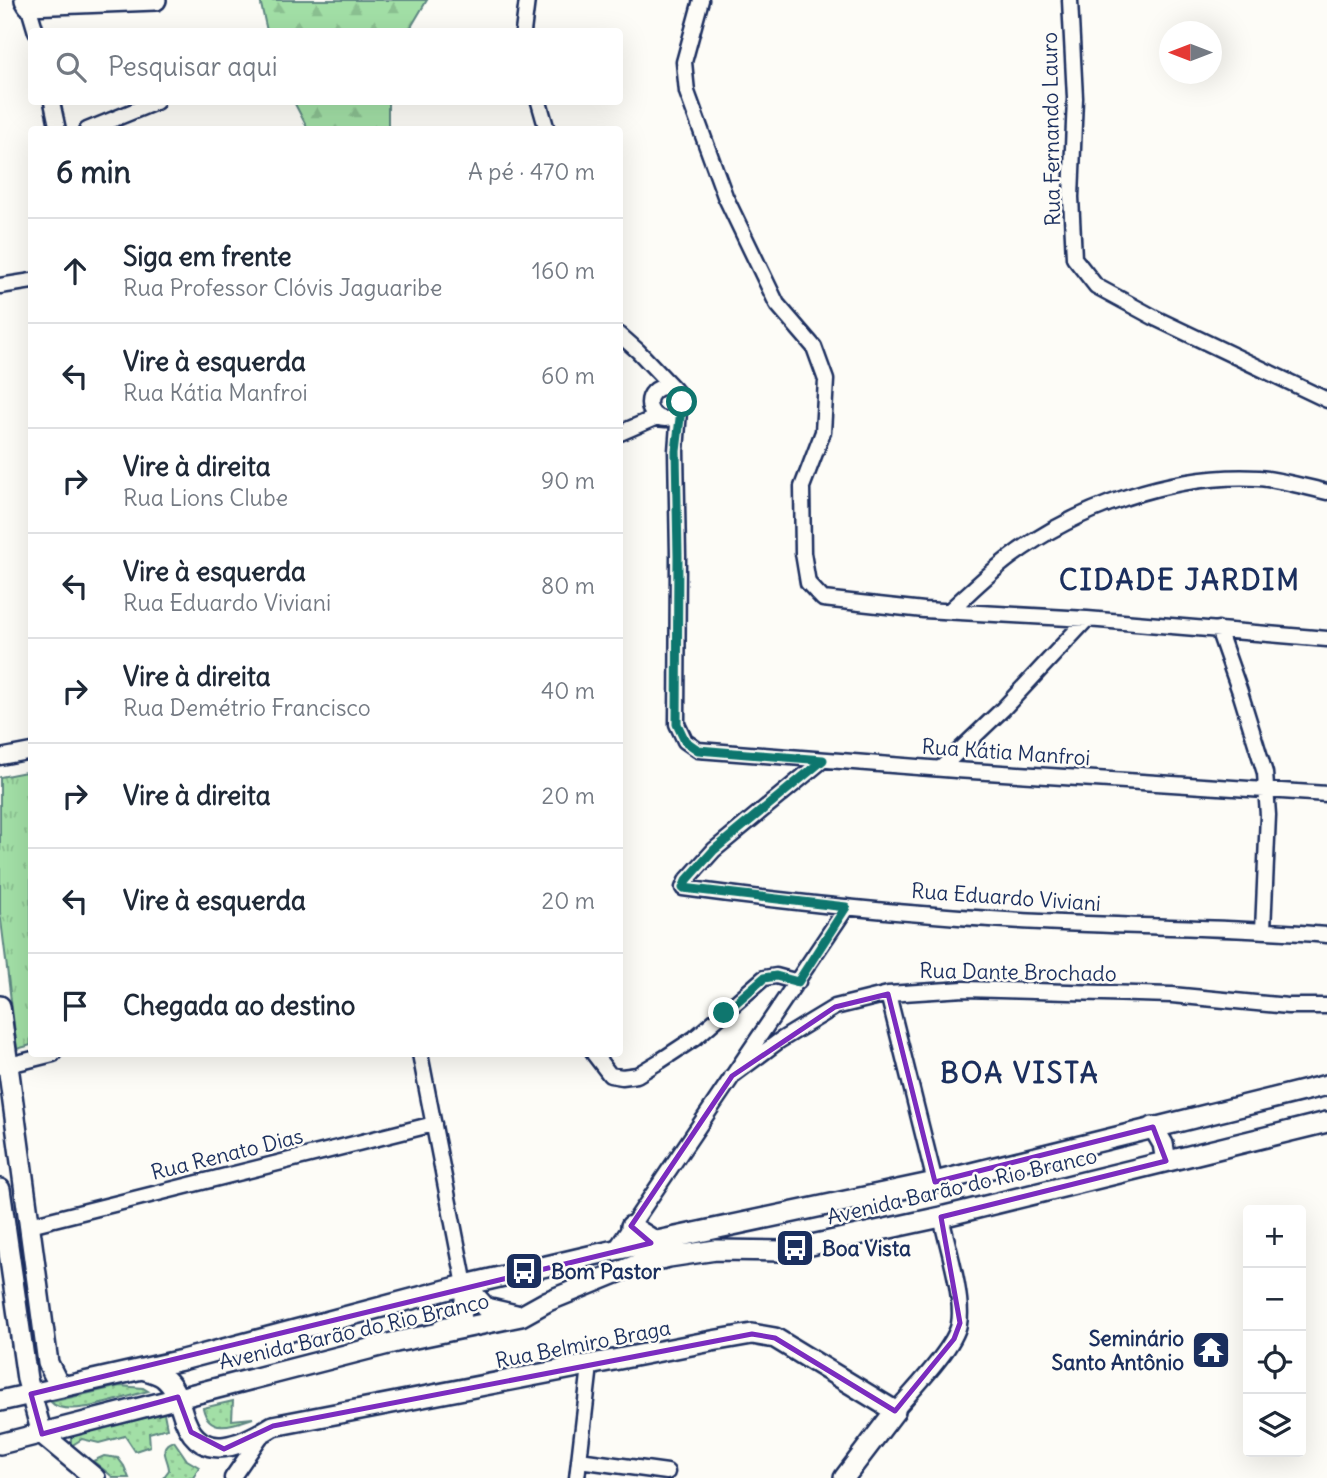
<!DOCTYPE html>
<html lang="pt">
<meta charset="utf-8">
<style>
:root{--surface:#fff;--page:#f2f2f3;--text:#1f2937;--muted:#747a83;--line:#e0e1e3}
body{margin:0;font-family:Delius,sans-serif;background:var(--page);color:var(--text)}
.controls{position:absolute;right:21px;bottom:21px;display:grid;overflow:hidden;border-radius:7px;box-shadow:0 7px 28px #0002}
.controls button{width:63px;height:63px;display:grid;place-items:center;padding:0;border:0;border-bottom:2px solid var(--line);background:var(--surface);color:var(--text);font:35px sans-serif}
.compass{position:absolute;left:1159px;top:21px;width:63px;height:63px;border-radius:50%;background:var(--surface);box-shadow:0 7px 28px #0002;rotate:270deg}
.stop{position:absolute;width:21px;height:21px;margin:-16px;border:5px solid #0f766e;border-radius:50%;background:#fff}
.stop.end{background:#0f766e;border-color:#fff;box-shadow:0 2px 7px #0008}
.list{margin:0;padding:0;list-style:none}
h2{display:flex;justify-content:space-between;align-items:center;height:91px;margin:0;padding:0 28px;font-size:30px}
h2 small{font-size:23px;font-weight:400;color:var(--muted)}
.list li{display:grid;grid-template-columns:46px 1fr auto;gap:21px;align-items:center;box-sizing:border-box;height:105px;padding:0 28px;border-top:2px solid var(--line)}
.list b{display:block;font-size:26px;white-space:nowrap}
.list p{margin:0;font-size:23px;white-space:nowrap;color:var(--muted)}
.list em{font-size:23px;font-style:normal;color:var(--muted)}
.icon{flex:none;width:38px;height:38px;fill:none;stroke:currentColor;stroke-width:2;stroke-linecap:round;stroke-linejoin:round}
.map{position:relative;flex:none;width:1327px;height:1478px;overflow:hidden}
.search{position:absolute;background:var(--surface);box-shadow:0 7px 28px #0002;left:28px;top:28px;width:595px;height:77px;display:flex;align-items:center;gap:18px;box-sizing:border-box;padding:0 24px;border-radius:7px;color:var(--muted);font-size:26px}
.panel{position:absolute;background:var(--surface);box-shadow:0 7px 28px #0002;left:28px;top:126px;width:595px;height:931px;border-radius:7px}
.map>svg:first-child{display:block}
.grass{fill:url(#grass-dots);stroke:#5e8782;stroke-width:2}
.forest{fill:url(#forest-firs);stroke:#5e8782;stroke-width:2}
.park{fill:url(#park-tufts);stroke:#5e8782;stroke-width:2}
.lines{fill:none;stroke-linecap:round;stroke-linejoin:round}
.street-casing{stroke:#1b2f5e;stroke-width:19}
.secondary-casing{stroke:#1b2f5e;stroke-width:24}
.street{stroke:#fdfcf7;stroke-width:14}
.secondary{stroke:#fdfcf7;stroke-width:19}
.route{stroke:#0f766e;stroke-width:9}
.marked{fill:none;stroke:#7b2cbf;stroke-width:5;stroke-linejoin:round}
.labels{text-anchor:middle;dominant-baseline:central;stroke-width:5;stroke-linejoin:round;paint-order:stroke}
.street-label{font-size:21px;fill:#1b2f5e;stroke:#fdfcf7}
.poi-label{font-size:21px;font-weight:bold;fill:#1b2f5e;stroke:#fdfcf7;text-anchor:start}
.district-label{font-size:28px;font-weight:bold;letter-spacing:2px;fill:#1b2f5e;stroke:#fdfcf7}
</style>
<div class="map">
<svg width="1327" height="1478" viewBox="0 0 1327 1478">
<defs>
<pattern id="grass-dots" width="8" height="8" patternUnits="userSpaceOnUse" patternTransform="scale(1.75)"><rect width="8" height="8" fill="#a2dfa6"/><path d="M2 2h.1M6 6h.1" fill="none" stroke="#8bc091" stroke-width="1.8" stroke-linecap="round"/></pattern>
<pattern id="forest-firs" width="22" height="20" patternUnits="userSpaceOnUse" patternTransform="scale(1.75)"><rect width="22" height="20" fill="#a2dfa6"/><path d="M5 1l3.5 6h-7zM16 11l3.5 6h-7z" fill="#8bc091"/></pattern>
<pattern id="park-tufts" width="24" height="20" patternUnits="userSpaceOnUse" patternTransform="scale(1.75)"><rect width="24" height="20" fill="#a2dfa6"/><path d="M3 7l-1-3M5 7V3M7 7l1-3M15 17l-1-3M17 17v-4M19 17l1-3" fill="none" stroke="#8bc091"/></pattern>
</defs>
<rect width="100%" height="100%" fill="#fdfcf7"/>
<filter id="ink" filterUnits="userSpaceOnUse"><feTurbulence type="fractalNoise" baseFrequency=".0143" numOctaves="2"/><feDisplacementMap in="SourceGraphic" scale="14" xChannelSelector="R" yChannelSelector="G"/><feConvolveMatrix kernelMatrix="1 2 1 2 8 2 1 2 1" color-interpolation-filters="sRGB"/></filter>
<g filter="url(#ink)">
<path class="grass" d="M120,1386L143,1388L148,1391C127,1396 66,1420 51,1402Z
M233,1401L232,1420L253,1418C235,1424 209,1435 203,1408Z
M164,1413L167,1428L149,1433L150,1446L135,1451L125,1436L99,1443L82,1439L71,1446V1437L74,1435Z
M174,1441L187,1460L199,1467L193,1478H163L169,1470C169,1459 156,1446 174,1441Z
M104,1456L118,1458L124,1466L129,1478H114L93,1461Z"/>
<path class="forest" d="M260,0H427L408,32L267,31Z
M294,102H388V129H308Z"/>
<path class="park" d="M31,771V1045L17,1049L0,912V777Z"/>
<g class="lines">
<g class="street-casing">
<path id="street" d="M701,0L684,62L687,92L725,196L777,304L814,347L826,380L823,432L802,487L803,553L808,583L823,599L924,610L1087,619L1327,639
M1070,0L1075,98L1071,197L1074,258L1096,286L1157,319L1327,400
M28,5L36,32
M523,32L527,0
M52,102L58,130
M539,102L547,130
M87,130L156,102
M0,286L32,281
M620,335L638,351L675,390
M649 403a16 16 0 1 1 32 0a16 16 0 1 1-32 0Z
M679,411L676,451L678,556L677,724L685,741L698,750L956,770L1327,794
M620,433L657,417
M949,611C969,593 988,574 1009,558C1077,507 1173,473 1259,478C1282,480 1305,487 1327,492
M1218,629L1240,692L1265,773L1268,815L1263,930
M0,757L32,751
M823,760L714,850L686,881L683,888C801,904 922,916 1041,922C1137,927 1232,927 1327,935
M940,769L1003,709L1087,619
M888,994L935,1182
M420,1054L465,1285
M594,1054L610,1075L622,1077L637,1075L660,1061L695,1038L764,978L776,976L798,982
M1,1067L53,1054
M732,1076L779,1041L835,1007L888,994L964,989L1172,995L1288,1006H1327
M30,1225L434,1124
M615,1250L847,907
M895,1411C912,1391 955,1347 959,1324C964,1298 947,1244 941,1217
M579,1460L667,1472
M232,1478L263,1433
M577,1478L590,1366"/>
</g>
<g class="secondary-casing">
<path id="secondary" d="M25,0L28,5L156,0
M0,1006L48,1363L57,1381L66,1386
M1153,1127L1163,1144L1166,1161
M0,1189L27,1379L42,1434
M631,1226L655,1241
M465,1285L486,1308L516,1315
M443,1328L455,1325C465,1309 466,1304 465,1285
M142,1369C149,1371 157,1373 163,1377C177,1388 179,1404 185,1420C202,1465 244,1444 273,1426L712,1341L752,1334L775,1338L895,1411L844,1478
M0,1401L182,1360L461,1286L615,1250L935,1182L1327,1085
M42,1434L95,1478
M0,1444L396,1342L521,1316L548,1301L636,1265L669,1257L716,1250L782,1251L802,1247L941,1217L1327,1122"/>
</g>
<use href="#street" class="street"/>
<use href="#secondary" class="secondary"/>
</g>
</g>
<g class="lines" filter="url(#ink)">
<path class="route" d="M682,402L676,451L678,556L677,724L685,741L698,750L823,760L714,850L686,881L683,888L846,907L798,982L776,976L764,978L724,1013"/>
</g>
<path class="marked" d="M888,994L935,1182L1153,1127L1166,1161L941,1217L960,1323L954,1339L895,1411L775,1338L752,1334L273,1426L224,1449L191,1432L178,1397L42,1434L31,1394L651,1243L631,1226L732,1076L835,1007Z"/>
<defs>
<g id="bus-square" transform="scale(2.0125)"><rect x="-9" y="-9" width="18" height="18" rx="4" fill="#1b2f5e" stroke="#fdfcf7"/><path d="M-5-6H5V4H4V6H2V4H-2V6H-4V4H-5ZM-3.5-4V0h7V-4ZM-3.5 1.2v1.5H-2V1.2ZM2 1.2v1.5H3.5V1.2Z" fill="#fff"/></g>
<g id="temple-square" transform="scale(2.0125)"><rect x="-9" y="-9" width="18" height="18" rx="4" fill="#1b2f5e" stroke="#fdfcf7"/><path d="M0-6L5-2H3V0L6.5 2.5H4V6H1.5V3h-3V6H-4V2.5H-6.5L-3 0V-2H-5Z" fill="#fff"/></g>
</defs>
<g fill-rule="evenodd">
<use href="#bus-square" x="795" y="1248"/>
<use href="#bus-square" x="524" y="1271"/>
<use href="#temple-square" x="1211" y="1350"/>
</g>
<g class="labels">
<g class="street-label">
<text transform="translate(1051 129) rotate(-91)">Rua Fernando Lauro</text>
<text transform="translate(1006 752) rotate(4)">Rua Kátia Manfroi</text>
<text transform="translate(1006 897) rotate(4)">Rua Eduardo Viviani</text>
<text transform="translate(1018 972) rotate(1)">Rua Dante Brochado</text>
<text transform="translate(227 1154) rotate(-14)">Rua Renato Dias</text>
<text transform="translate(962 1186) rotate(-13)">Avenida Barão do Rio Branco</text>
<text transform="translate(354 1331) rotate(-13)">Avenida Barão do Rio Branco</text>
<text transform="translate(583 1344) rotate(-11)">Rua Belmiro Braga</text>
</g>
<g class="poi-label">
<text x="822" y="1248">Boa Vista</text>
<text x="551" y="1271">Bom Pastor</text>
<text x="1184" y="1338" text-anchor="end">Seminário<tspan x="1184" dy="24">Santo Antônio</tspan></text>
</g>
<g class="district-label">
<text x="1180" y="580">CIDADE JARDIM</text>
<text x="1020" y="1073">BOA VISTA</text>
</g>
</g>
</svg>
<div class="controls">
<button>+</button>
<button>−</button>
<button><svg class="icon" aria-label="locate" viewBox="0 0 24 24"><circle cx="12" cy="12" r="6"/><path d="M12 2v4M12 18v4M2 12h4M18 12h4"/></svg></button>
<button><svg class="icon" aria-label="layers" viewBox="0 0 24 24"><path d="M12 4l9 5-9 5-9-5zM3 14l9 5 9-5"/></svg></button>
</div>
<svg class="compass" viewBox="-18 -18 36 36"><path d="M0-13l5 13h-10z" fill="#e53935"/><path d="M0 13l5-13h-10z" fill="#747a83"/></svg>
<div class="stop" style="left:682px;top:402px"></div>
<div class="stop end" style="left:724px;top:1013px"></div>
<div class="search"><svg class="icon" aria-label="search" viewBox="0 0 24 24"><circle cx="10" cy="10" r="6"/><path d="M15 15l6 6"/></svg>Pesquisar aqui</div>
<section class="panel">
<h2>6 min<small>A pé · 470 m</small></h2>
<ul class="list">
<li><svg class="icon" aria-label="ahead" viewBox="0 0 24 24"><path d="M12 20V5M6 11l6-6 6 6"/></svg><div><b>Siga em frente</b><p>Rua Professor Clóvis Jaguaribe</p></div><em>160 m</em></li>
<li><svg class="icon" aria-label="left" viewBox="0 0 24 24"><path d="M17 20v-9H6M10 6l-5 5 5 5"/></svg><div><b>Vire à esquerda</b><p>Rua Kátia Manfroi</p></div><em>60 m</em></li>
<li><svg class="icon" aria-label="right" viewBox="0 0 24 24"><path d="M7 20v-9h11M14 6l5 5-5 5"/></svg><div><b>Vire à direita</b><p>Rua Lions Clube</p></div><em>90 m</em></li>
<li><svg class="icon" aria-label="left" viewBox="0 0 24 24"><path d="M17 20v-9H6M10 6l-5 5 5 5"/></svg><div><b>Vire à esquerda</b><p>Rua Eduardo Viviani</p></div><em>80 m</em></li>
<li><svg class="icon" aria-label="right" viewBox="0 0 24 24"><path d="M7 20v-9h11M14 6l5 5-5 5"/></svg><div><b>Vire à direita</b><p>Rua Demétrio Francisco</p></div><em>40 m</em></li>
<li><svg class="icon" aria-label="right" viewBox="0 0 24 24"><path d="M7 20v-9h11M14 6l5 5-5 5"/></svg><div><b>Vire à direita</b></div><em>20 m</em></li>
<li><svg class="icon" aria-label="left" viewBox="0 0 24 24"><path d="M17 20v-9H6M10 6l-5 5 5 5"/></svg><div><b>Vire à esquerda</b></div><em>20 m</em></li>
<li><svg class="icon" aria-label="arrive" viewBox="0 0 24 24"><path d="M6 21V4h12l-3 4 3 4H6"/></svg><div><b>Chegada ao destino</b></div></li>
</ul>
</section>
</div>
